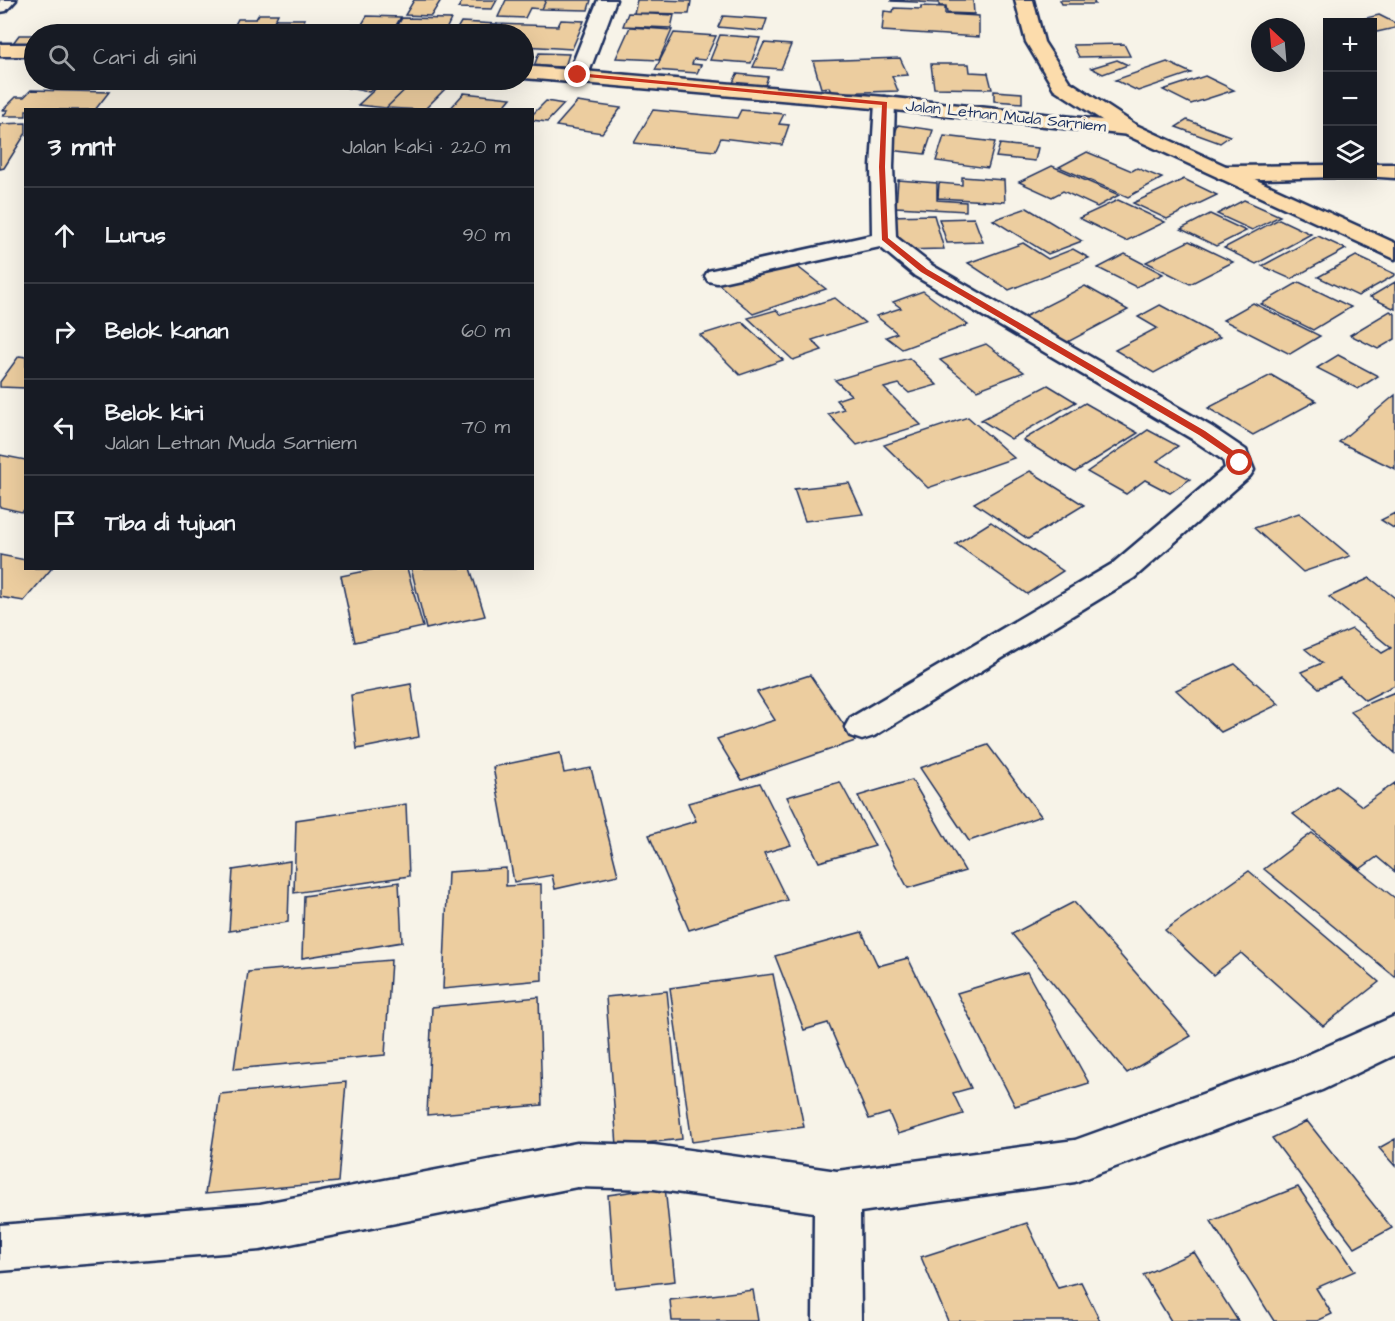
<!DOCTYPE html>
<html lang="id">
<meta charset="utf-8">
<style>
:root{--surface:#171b24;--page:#242831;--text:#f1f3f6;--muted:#9ea1a6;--line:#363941}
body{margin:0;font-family:"Architects Daughter",sans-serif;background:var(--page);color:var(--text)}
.controls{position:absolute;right:18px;top:18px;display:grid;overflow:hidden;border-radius:0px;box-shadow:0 6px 24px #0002}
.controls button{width:54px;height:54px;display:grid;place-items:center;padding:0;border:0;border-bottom:2px solid var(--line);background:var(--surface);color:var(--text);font:30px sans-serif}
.compass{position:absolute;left:1251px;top:18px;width:54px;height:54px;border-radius:50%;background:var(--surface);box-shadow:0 6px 24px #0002;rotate:334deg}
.stop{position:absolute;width:18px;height:18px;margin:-14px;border:4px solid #c8321e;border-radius:50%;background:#fff}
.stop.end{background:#c8321e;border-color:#fff;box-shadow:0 2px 6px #0008}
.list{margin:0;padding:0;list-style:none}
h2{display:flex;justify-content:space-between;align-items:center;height:78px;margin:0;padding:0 24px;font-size:26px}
h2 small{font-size:20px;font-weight:400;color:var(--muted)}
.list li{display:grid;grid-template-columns:39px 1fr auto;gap:18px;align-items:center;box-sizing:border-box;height:96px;padding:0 24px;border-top:2px solid var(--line)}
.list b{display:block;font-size:22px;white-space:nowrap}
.list p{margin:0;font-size:20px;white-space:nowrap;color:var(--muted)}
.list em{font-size:20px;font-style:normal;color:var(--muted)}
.icon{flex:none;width:33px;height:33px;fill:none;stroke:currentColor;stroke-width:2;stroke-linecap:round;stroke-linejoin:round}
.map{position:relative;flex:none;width:1395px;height:1321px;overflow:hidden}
.search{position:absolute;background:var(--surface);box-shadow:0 6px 24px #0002;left:24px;top:24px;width:510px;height:66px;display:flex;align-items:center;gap:15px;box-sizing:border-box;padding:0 21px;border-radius:33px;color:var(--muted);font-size:22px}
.panel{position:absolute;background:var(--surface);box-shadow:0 6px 24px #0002;left:24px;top:108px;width:510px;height:462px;border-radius:0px}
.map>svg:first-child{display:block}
.building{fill:#eccd9f;stroke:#1b2f5e;stroke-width:1.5}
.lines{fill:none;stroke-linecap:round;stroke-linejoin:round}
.minor-casing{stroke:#1b2f5e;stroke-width:5}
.major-casing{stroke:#1b2f5e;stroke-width:5}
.highway-casing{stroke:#1b2f5e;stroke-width:5}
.minor{fill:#f7f3e8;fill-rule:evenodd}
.major{fill:#fcdcac;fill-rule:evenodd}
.highway{fill:#fcdcac;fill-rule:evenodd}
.route{fill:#c8321e}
.labels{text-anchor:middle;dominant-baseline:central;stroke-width:6;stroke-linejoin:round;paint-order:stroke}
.far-street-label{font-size:16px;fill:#1b2f5e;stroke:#f7f3e8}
</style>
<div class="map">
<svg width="1395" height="1321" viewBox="0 0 1395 1321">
<rect width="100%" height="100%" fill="#f7f3e8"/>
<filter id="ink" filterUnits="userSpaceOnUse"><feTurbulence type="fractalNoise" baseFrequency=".0167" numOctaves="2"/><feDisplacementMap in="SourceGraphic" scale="12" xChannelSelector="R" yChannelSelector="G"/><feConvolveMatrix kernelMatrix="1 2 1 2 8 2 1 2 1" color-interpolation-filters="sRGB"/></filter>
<g filter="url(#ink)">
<path class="building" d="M414,0H441L431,16L405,15Z
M463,0H497L492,9L458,8Z
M506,0H546L542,9L530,8L525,18L498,17Z
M546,0H591L588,10L542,9Z
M637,0H659L691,1L689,14L634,13Z
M891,0H939V3L891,1Z
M939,0H973L974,14L947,13L946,6H939Z
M1060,0H1093L1095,4H1062Z
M921,6L945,7V14L979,16V37L882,31L884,11L893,12L894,8L921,9Z
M628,13L674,15L671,28L623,26Z
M259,14H278L268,34H230L238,19H256Z
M1379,15L1395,23V28L1377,32L1372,30V22L1354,21Z
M367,16L401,17L391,34H356Z
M723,16L767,19L763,31L718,27Z
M402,18L451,19L444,34H393Z
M275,19H305L298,34H268Z
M561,20L584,21L572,49L524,46V34H492L497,24L558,26Z
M461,22L497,24L492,34H454Z
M630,27L672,30L659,60L616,58Z
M674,33L716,36L705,60L694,59L692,64L701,65L697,73L655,70Z
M19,35H34V46L10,47Z
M720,35L760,38L751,63L710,60Z
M764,43L791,45L781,69L753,67Z
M1124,44L1130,56L1079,57L1073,45Z
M539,53L569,54L565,67L534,66Z
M900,58L908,75L892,76L898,91L831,93L829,87L821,88L813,61Z
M1117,60L1128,65L1103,74L1091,68Z
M1167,62L1191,73L1138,91L1115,80Z
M931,64H969L970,72L988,73L992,89L934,88Z
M737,74L768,77L764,88L732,85Z
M1205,76L1234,90L1191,104L1163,90Z
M349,80H383L369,92L348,88L356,82Z
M385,80H415L386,108L358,105Z
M415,80L449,85L424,110L386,108Z
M31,90L109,92L95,110H26V116H3L8,110H3L16,97H24Z
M994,91L1022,93V103L994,101Z
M464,93L511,98L501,110H449Z
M546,101L564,104L547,122L532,120V115Z
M577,102L621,108L602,133L556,126Z
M653,110L737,118L741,110L784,114L779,124L789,125L782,145L721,138L715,151L634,143Z
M1187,120L1230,136L1220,143L1176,127Z
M26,123V133L4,168L0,169V124Z
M898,125L933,130L925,154L889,150Z
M944,136L995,142L988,168L936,161Z
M1000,144L1038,148L1035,161L996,157Z
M1087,152L1132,171L1137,168L1162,178L1128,197L1059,167Z
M1052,166L1119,195L1097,207L1063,191L1052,197L1019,182Z
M962,177L1004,180L1005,202L938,198L939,183L962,185Z
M1184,179L1217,195L1167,219L1133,203Z
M898,180L937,183V200L966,202V211L896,207Z
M1118,200L1165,222L1126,241L1079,218Z
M1244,200L1280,216L1252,230L1217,214Z
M1027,208L1082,241L1048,254L993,220Z
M1210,214L1246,231L1216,246L1181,229Z
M934,215L944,249L898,250L889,216Z
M974,218L983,242L947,243L939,219Z
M1279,219L1311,234L1256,264L1224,248Z
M1318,236L1346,249L1291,279L1262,266Z
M1189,241L1233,262L1190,284L1146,262Z
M1023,243L1048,259L1073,249L1089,258L1009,290L968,263Z
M1125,254L1163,274L1136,287L1098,268Z
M1356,256L1395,274V275L1358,296L1318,277Z
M794,264L826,289L753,314L715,281L741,273L748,279Z
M1299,282L1351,307L1313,330L1261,304Z
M1395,282V309L1370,297Z
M1085,286L1128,310L1064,344L1020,319Z
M923,291L968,325L902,349L886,337L897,333L876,316L901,308L893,302Z
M835,298L865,323L812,340L822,350L793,360L748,318L776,310L782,315Z
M1253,303L1320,336L1290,354L1223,320Z
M1160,305L1220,337L1154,373L1115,350L1157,328L1138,317Z
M1390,311L1395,314V339L1378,349L1350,335Z
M742,322L783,360L740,375L700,335Z
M986,344L1024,372L977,390L940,360Z
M1338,355L1378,376L1358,389L1317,368Z
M19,356L26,357V388L0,387V382Z
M909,358L937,385L909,393L899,384L884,388L921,425L857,445L828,414L844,409L836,400L851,395L835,380Z
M1271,375L1316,401L1253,435L1208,408Z
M1048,385L1076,402L1011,439L981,420Z
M1395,395V469L1339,442Z
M1085,403L1138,433L1075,472L1023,440Z
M968,417L1014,458L928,488L884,445Z
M1148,430L1178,446L1157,461L1190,479L1170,493L1145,480L1126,494L1087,472Z
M0,455L26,460V508L22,512L0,507Z
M1030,471L1084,505L1028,539L974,503Z
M849,483L863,514L805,521L794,489Z
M1299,513L1350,556L1303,572L1254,528Z
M1395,513V529L1381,520Z
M991,522L1063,571L1027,594L956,544Z
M0,555L26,560V568H52L24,601L0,597Z
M380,568H407L423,627L355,642L341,576Z
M411,568H470L485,616L426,629Z
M1370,578L1395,598V685L1365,700L1340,678L1319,688L1301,672L1322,663L1305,649L1352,629L1382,653L1391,648L1329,597Z
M1235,664L1279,704L1221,732L1176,690Z
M810,675L855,741L742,780L717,739L775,720L757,692Z
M411,684L419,737L357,749L351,695Z
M1395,692V753L1350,711Z
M988,745L1041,816L969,841L920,768Z
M560,753L564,773L591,768L618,875L555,889L552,875L514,882L493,767Z
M912,780L965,871L908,888L858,796Z
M840,782L875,846L819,862L787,797Z
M760,783L791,845L764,853L787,900L689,930L649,835L696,821L688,803Z
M1395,783V872L1377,857L1360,869L1293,814L1336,786L1362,806Z
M406,804L409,876L294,893L296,820Z
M1312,833L1395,898V977L1264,869Z
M290,861L288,922L229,931L233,870Z
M506,868V886L541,884L542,980L443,989L448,872Z
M1249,871L1379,982L1323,1026L1241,953L1213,975L1165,930Z
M399,882L402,942L302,958L304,896Z
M1074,902L1191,1036L1127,1073L1012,934Z
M862,932L878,966L908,958L971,1088L953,1093L963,1114L898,1134L889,1113L869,1119L828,1023L804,1030L775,956Z
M391,960L385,1055L234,1069L248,972Z
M1027,972L1089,1083L1015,1106L957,993Z
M773,974L804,1127L692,1142L670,988Z
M667,991L682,1139L617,1146L606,997Z
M539,997L542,1105L427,1115L432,1007Z
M346,1082L338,1182L205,1194L220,1094Z
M1307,1121L1392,1228L1355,1248L1272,1138Z
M1395,1139V1166L1379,1148Z
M665,1187L675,1281L615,1288L608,1195Z
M1298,1187L1355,1271L1316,1288L1332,1314L1317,1321H1274L1211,1221Z
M1027,1223L1058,1288L1081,1282L1100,1321H948L921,1257Z
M1194,1252L1238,1321H1171L1143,1275Z
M753,1290L758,1321H672L670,1300Z"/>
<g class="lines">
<g class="minor-casing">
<path id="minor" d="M0,0H16L6,11L0,12Z
M598,0H616L588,75L585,79H571L568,75Z
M885,97L892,99L895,103L893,167L896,237L933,266L1212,427L1246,450L1254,470L1250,476L1134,578L874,736L862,740L850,736L845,727L850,718L1112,564L1225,468L1223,460L1192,439L915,276L880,247L717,283L708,281L705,276L708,271L872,235L871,167L875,103L878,99Z
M1395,1016V1055L1322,1090L1075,1182L860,1212L861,1321H813L814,1212L654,1189L577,1187L260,1250L0,1271V1225L260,1204L577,1143L654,1145L837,1171L1075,1140L1296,1060Z"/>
</g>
<g class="major-casing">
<path id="major" d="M0,44H34V56H0Z
M524,66L885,97L1129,123L1136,125L1139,129L1136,133L1129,135L885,109L524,78Z
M1372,164H1395V178L1364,176H1372Z
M1328,165V176L1336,177L1226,180L1218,178L1215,173L1218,168L1226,166Z"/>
</g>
<g class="highway-casing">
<path id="highway" d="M1015,0H1033L1044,42L1069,81L1136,125L1395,243V259L1122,133L1054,89L1026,42Z"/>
</g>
<use href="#minor" class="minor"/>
<use href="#major" class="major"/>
<use href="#highway" class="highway"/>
</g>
</g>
<path class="route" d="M578,73L887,102L885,167L888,238L927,269L1205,431L1239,455L1244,463L1237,465L1233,458L1199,435L921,272L882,240L879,167L882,105L576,76Z"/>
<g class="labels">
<g class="far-street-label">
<text transform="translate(1006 116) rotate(6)">Jalan Letnan Muda Sarniem</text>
</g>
</g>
</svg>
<div class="controls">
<button>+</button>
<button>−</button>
<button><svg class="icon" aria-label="layers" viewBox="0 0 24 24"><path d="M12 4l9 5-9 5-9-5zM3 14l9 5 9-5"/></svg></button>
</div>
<svg class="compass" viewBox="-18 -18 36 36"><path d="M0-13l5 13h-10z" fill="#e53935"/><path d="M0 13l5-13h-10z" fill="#9ea1a6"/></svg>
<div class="stop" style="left:1240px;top:463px"></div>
<div class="stop end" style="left:578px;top:75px"></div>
<div class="search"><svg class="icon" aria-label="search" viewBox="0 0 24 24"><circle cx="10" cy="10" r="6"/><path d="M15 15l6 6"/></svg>Cari di sini</div>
<section class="panel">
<h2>3 mnt<small>Jalan kaki · 220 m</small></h2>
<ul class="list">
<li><svg class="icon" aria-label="ahead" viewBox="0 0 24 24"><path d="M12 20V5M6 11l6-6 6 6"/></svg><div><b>Lurus</b></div><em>90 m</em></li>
<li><svg class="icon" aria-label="right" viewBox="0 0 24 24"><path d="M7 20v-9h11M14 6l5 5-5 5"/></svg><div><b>Belok kanan</b></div><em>60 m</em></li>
<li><svg class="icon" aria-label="left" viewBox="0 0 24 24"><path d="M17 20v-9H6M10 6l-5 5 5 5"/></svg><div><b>Belok kiri</b><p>Jalan Letnan Muda Sarniem</p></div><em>70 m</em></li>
<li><svg class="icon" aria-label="arrive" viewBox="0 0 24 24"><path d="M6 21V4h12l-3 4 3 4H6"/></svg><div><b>Tiba di tujuan</b></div></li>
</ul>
</section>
</div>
